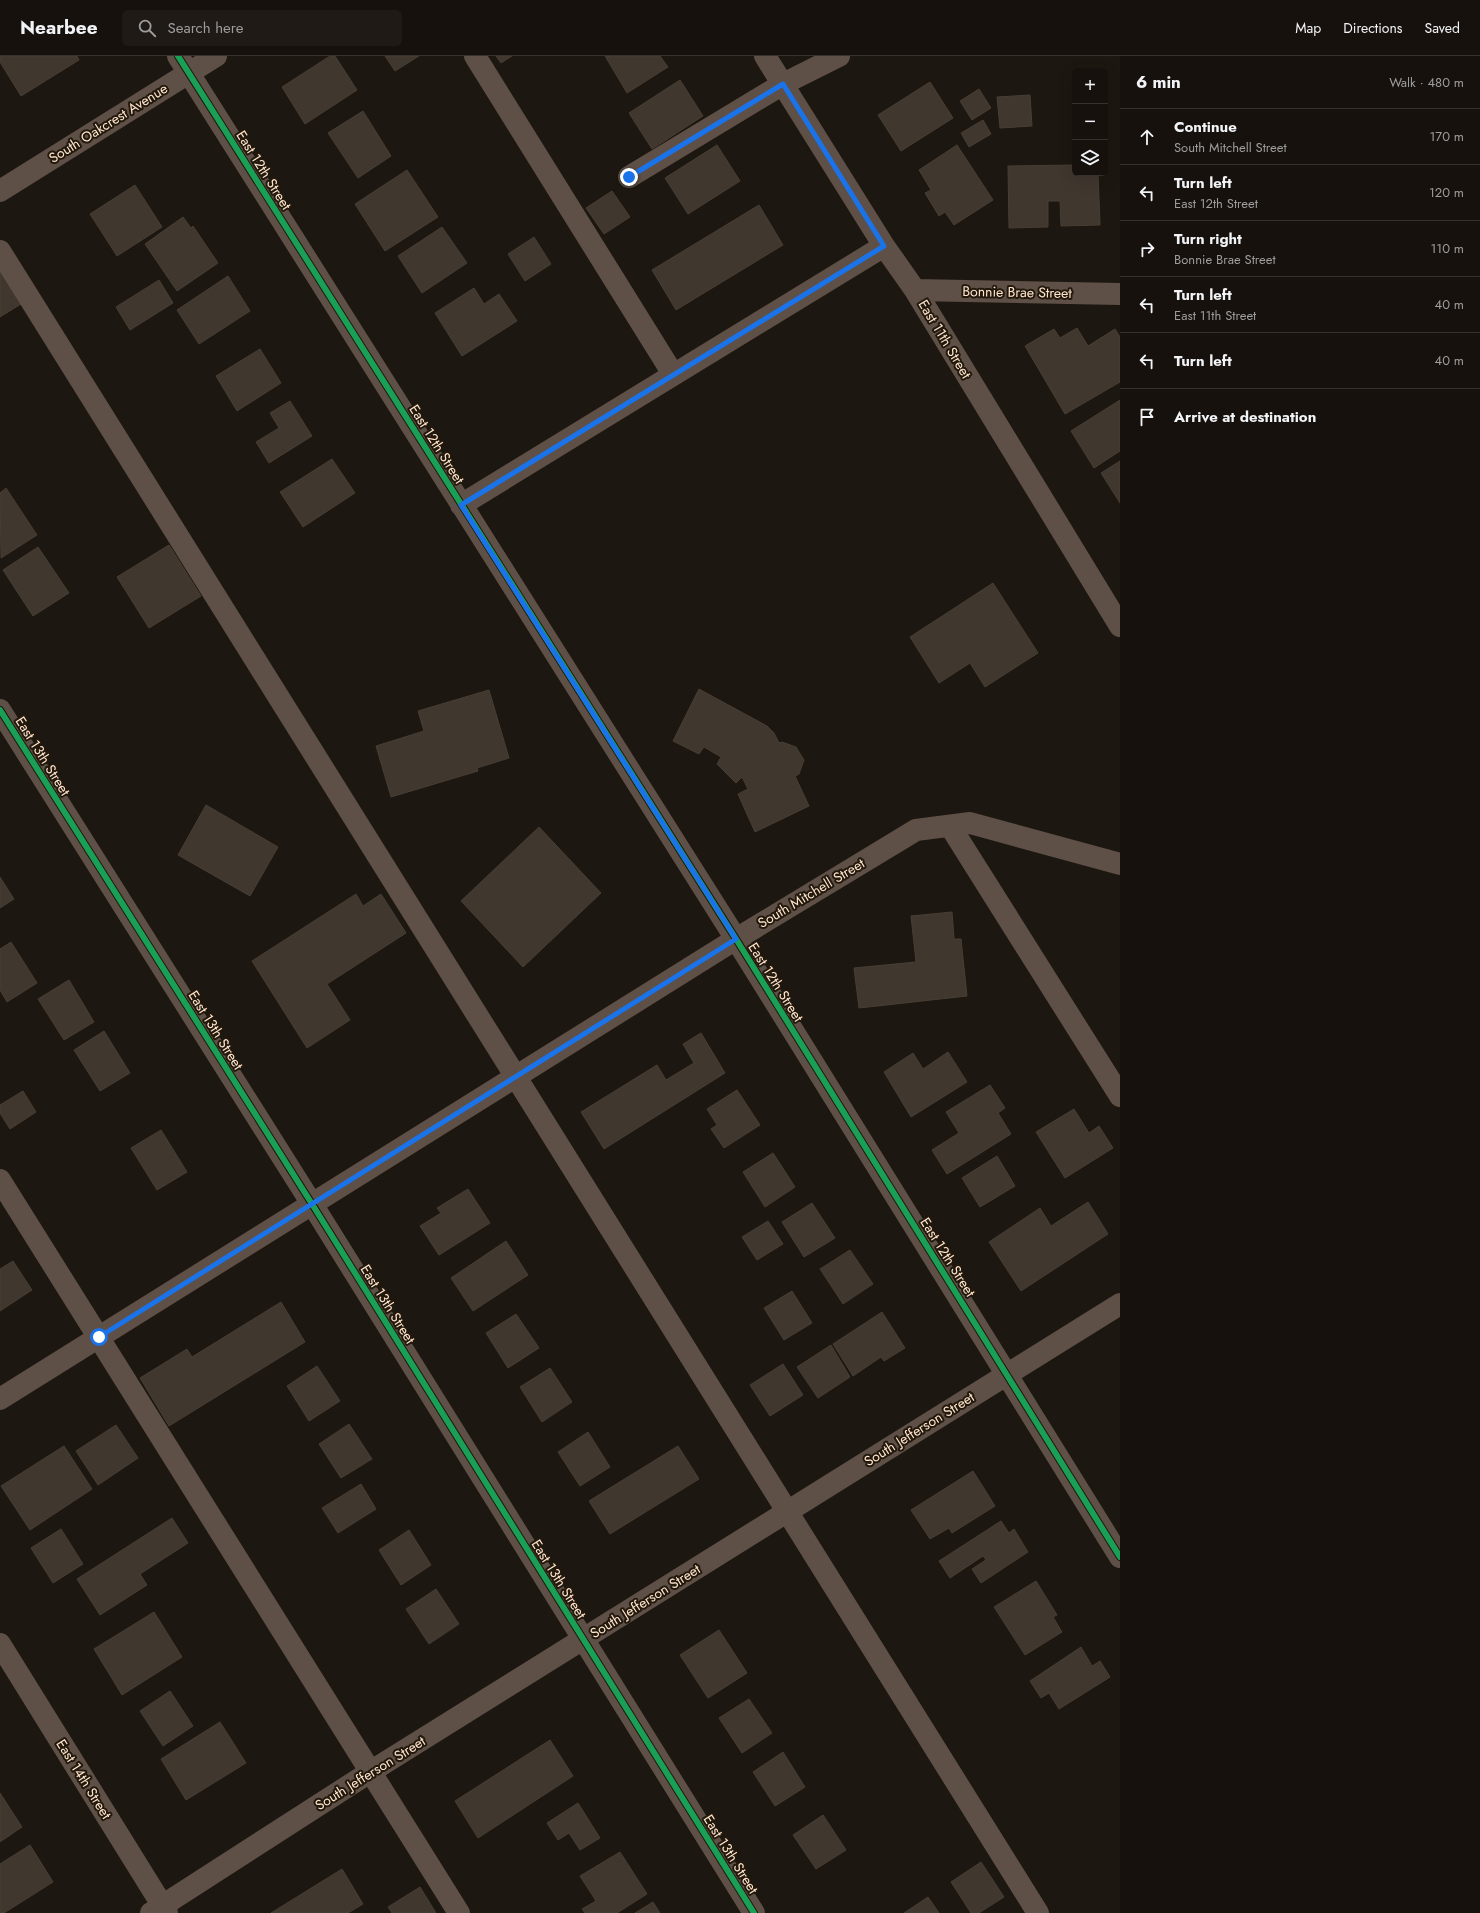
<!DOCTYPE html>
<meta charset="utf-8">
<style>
:root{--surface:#16110d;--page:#1f1a16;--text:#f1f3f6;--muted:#9e9d9d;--line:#35312e}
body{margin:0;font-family:Jost,sans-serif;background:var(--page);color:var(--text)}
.controls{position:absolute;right:12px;top:12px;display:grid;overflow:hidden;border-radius:6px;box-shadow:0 4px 16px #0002}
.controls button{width:36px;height:36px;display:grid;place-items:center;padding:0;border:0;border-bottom:1px solid var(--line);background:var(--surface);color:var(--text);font:20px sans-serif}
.stop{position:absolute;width:12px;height:12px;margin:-9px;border:3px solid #1a73e8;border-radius:50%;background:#fff}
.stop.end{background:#1a73e8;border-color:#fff;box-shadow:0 1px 4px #0008}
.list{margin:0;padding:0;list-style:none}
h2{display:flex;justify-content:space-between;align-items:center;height:52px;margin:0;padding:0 16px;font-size:17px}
h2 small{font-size:13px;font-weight:400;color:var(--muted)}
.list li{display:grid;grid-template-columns:26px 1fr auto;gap:12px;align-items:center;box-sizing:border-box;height:56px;padding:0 16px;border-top:1px solid var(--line)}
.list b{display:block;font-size:15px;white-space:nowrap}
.list p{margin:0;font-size:13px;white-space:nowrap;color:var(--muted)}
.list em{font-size:13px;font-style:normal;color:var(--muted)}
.icon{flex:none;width:22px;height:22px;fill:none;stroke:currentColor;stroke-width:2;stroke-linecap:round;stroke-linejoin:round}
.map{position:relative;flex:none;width:1120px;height:1857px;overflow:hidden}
header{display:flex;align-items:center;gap:24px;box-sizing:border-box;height:56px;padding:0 20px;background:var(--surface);border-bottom:1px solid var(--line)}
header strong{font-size:19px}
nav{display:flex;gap:22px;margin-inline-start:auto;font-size:14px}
.search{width:280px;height:36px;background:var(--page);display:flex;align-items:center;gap:10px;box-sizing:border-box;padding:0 14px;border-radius:6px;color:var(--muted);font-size:15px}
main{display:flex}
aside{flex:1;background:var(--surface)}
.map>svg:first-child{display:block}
.building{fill:#40372f;stroke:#483e33}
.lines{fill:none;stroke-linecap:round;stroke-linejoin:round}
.minor{stroke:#5e5046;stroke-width:22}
.cycleway-casing{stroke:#22180c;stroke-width:8}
.cycleway{stroke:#1a9f57;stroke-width:6}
.route{stroke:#1a73e8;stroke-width:5}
.labels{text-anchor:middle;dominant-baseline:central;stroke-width:4;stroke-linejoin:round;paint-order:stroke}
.street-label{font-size:14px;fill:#ffe5ce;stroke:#22180c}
</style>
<header>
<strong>Nearbee</strong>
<div class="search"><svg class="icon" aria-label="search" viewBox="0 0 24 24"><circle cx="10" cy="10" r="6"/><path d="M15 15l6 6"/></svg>Search here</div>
<nav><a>Map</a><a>Directions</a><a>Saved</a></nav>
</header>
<main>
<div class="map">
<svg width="1120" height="1857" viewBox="0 0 1120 1857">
<rect width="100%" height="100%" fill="#1d1711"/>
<path class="building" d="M0,0H77L79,4L21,40L0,6Z
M330,0H335L357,34L305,68L282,31Z
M385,0H419L395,15Z
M496,0H512L501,7Z
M605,0H660L668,11L627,37Z
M680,24L703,60L652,93L629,57Z
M930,26L953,62L901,95L878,59Z
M979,33L991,52L972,64L960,45Z
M1030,39L1032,70L1000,72L997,41Z
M363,55L391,100L358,122L328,77Z
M983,64L991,78L969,91L961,77Z
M717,89L740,125L688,158L665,122Z
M957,89L993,144L954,169L945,156L939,160L925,137L931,134L919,114Z
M1075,109V117H1098L1100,169L1061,170L1060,145H1048V171L1009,172L1008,110Z
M407,114L438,161L385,195L355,148Z
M135,129L162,171L117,200L90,158Z
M612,135L630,161L604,178L586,152Z
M759,149L783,189L676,254L652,214Z
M183,161L191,172L193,170L218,207L177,235L145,188Z
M442,171L467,207L422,237L398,200Z
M534,181L551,208L525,225L508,198Z
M0,214L21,248L0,261Z
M228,220L250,255L199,288L177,254Z
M159,224L173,247L130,274L116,251Z
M474,232L484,248L499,238L517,265L462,300L435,257Z
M1077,272L1088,290L1115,273L1120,281V326L1065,358L1025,290L1054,273L1060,282Z
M260,293L281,327L237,355L216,320Z
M1120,344V395L1094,412L1071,375Z
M290,345L312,380L269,407L256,386L279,372L270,357Z
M332,403L355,437L303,471L280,436Z
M1120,405V447L1101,417Z
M6,432L37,479L1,502L0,437Z
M169,489L201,540L149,572L117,521Z
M38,491L69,537L33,560L3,514Z
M993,527L1038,597L985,631L970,607L939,627L910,581Z
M699,633L767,670L774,677L779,687L782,686L796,691L804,704L799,718L795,720L809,750L755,776L738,738L748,733L742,721L736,727L717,708L721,701L704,691L699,698L673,685Z
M489,634L509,702L477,712L478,715L391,741L376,690L424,675L418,655Z
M206,749L278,791L250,840L178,799Z
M539,771L601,837L523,911L461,845Z
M0,821L14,843L0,852Z
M356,838L363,850L381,838L406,877L327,928L350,964L307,992L252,905Z
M952,856L954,883H961L967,940L859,952L854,912L916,906L911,860Z
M11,886L37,927L7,946L0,934V893Z
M69,924L94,966L64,984L38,943Z
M104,975L130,1017L100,1035L74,994Z
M701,977L725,1017L604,1093L581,1056L657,1009L666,1024L694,1007L683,988Z
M948,996L967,1026L911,1061L884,1016L913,997L923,1013Z
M990,1029L1005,1052L998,1057L1011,1078L947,1118L932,1094L959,1077L946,1056Z
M737,1034L760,1069L724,1092L711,1073L717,1069L707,1053Z
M23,1035L36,1056L10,1073L0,1057V1049Z
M1074,1053L1089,1077L1099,1070L1113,1092L1065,1122L1036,1076Z
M161,1074L187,1116L157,1134L131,1092Z
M773,1097L795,1131L765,1151L743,1116Z
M997,1100L1015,1130L980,1151L962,1122Z
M468,1133L490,1167L439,1199L420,1170L441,1157L437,1152Z
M1088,1146L1108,1178L1021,1235L989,1186L1040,1152L1051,1170Z
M812,1147L835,1182L804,1201L782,1166Z
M768,1165L783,1188L757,1204L742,1181Z
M506,1185L528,1219L473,1255L451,1222Z
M850,1194L873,1228L843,1248L820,1213Z
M13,1205L32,1234L0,1255V1213Z
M792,1235L812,1267L784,1284L764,1252Z
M281,1246L305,1286L169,1370L140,1322L187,1293L192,1301Z
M882,1256L905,1292L884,1305L881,1301L853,1320L833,1288Z
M516,1258L539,1292L508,1312L486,1277Z
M831,1289L850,1321L818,1342L797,1311Z
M783,1308L803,1339L770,1360L750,1329Z
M317,1310L340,1345L309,1365L287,1330Z
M550,1312L572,1346L542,1366L520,1331Z
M349,1368L372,1403L341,1422L319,1388Z
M116,1369L138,1402L98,1429L76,1395Z
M588,1376L610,1411L580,1430L558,1396Z
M64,1390L92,1433L30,1474L1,1430Z
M678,1390L699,1423L610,1478L589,1445Z
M973,1415L995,1450L952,1477L949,1472L930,1483L911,1454Z
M361,1428L376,1453L338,1477L322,1452Z
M172,1462L188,1487L140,1518L147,1529L100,1559L77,1523Z
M1001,1465L1009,1477L1014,1473L1028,1496L981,1527L972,1513L986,1504L983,1500L950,1522L939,1505Z
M61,1473L83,1508L53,1527L31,1492Z
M409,1474L431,1509L401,1529L379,1494Z
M1036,1525L1057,1559L1053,1561L1062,1576L1025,1599L994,1551Z
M436,1533L459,1568L429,1588L406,1553Z
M154,1556L182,1601L122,1639L94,1593Z
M719,1574L747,1617L708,1642L680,1599Z
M1081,1591L1092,1610L1100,1605L1110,1621L1059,1653L1049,1637L1041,1642L1030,1625Z
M170,1635L193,1670L163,1690L140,1655Z
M749,1643L772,1677L742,1697L719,1662Z
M220,1666L246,1707L186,1744L161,1703Z
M550,1684L573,1720L478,1782L455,1745Z
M783,1696L805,1731L775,1750L753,1716Z
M0,1737L22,1771L0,1786Z
M578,1747L600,1782L580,1794L569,1777L558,1784L547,1767Z
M823,1759L846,1794L816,1813L793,1779Z
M30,1789L53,1826L4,1857H0V1808Z
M620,1796L647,1838L617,1857H585L582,1853L596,1845L580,1820Z
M981,1806L1004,1841L979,1857H971L951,1826Z
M342,1813L363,1848L348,1857H271Z
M420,1831L436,1857H392L388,1851Z
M928,1841L939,1857H904Z
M653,1846L660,1857H635Z"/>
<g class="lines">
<path class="minor" d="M178,0L736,883L1120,1501
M475,0L673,318
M765,0L884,190L915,234L1120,570
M629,121L783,28L839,0
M0,135L216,0
M0,195L1038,1857
M915,234L1120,238
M461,449L884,190
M0,654L312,1148L754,1857
M950,770L1120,1040
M0,1124L459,1857
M0,1343L736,883L916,774L970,767L1120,808
M0,1588L167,1857
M151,1857L370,1716L1120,1248"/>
<g class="cycleway-casing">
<path id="cycleway" d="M178,0L736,883L1120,1501
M0,654L312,1148L754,1857"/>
</g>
<use href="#cycleway" class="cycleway"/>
</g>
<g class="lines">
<path class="route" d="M99,1281L736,883L461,449L884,190L783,28L629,121"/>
</g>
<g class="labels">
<g class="street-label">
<text transform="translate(108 67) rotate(-32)">South Oakcrest Avenue</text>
<text transform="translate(264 114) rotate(58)">East 12th Street</text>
<text transform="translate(1017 236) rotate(1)">Bonnie Brae Street</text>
<text transform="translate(945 283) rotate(59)">East 11th Street</text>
<text transform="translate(437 388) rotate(58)">East 12th Street</text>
<text transform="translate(43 700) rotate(58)">East 13th Street</text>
<text transform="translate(811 837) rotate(-31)">South Mitchell Street</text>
<text transform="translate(776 926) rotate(58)">East 12th Street</text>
<text transform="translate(216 974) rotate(58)">East 13th Street</text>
<text transform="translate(948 1201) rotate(58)">East 12th Street</text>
<text transform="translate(388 1248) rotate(58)">East 13th Street</text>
<text transform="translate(919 1373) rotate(-32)">South Jefferson Street</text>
<text transform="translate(559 1523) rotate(58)">East 13th Street</text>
<text transform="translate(645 1545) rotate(-32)">South Jefferson Street</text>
<text transform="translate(370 1717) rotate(-32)">South Jefferson Street</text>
<text transform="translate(84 1723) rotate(58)">East 14th Street</text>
<text transform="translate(731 1798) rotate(58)">East 13th Street</text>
</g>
</g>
</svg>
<div class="controls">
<button>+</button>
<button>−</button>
<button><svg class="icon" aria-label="layers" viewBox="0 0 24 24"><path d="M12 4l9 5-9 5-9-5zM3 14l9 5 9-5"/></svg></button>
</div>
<div class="stop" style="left:99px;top:1281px"></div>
<div class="stop end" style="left:629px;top:121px"></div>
</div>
<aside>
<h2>6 min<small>Walk · 480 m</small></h2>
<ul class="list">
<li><svg class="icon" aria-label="ahead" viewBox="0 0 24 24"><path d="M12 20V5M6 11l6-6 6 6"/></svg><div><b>Continue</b><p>South Mitchell Street</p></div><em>170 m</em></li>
<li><svg class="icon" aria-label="left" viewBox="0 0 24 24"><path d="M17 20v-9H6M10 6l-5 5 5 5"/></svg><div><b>Turn left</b><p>East 12th Street</p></div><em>120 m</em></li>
<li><svg class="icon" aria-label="right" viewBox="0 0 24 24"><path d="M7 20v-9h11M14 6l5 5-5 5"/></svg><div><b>Turn right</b><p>Bonnie Brae Street</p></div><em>110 m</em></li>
<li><svg class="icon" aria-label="left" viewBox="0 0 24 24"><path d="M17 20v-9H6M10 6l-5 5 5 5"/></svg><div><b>Turn left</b><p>East 11th Street</p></div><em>40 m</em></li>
<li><svg class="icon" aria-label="left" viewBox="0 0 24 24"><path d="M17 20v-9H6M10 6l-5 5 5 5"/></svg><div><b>Turn left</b></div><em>40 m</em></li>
<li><svg class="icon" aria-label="arrive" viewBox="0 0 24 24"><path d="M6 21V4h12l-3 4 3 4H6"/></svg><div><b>Arrive at destination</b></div></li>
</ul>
</aside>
</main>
